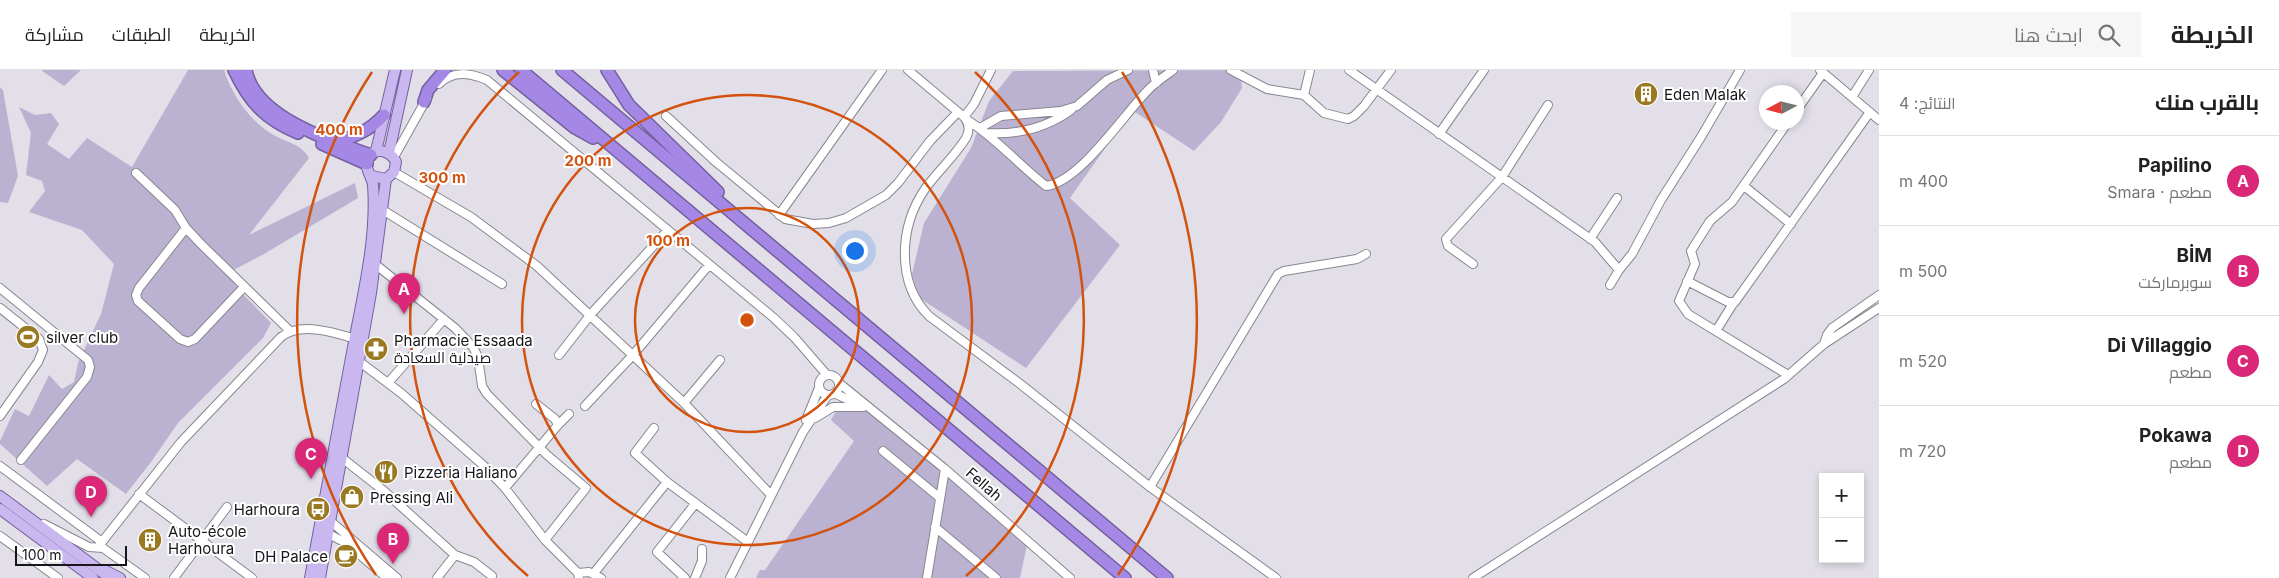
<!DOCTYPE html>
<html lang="ar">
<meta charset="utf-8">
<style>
:root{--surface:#fff;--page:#f6f6f6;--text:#222;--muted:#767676;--line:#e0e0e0;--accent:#db2777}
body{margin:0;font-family:Inter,Cairo,sans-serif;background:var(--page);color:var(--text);direction:rtl}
.controls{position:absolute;right:15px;bottom:15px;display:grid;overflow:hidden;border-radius:0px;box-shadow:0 2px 8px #0003}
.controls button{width:45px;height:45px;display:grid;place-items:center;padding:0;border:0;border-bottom:1px solid var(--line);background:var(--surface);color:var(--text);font:25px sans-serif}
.compass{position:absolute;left:1759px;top:15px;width:45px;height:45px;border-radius:50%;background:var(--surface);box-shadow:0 2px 8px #0003;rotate:263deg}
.scale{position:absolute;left:15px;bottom:12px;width:112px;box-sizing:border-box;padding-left:5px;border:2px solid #17161a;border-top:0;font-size:14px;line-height:18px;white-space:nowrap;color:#17161a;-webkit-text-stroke:4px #fff;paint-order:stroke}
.you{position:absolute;left:854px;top:180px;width:18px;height:18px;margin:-12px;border:4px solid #fff;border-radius:50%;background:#1a73e8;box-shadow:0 0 0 8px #1a73e833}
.badge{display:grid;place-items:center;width:32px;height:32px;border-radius:50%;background:var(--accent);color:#fff;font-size:16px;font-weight:700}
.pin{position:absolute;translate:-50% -41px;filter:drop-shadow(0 1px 2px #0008)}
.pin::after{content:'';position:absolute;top:26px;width:18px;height:15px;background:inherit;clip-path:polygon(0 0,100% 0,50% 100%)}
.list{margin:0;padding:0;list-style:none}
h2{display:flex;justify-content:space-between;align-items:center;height:65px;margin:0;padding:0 20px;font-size:21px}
h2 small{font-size:16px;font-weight:400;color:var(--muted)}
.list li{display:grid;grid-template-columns:32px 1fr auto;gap:15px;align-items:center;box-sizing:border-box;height:90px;padding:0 20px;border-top:1px solid var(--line)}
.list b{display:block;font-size:19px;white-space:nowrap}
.list p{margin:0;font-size:16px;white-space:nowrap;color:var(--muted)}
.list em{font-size:16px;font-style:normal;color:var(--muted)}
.icon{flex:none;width:28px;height:28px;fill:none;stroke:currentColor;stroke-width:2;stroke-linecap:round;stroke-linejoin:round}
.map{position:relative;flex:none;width:1879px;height:508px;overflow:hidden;direction:ltr}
header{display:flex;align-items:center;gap:30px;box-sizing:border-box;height:70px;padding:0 25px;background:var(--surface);border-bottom:1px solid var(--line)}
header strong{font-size:24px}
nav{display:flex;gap:28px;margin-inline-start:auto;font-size:18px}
.search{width:350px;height:45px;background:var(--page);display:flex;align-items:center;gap:12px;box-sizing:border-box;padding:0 18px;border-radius:0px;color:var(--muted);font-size:19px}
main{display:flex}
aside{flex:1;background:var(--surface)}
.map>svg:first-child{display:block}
.green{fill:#bab2d0}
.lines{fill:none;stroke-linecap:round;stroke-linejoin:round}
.minor-casing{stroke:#88868f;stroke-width:10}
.major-casing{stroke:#73609f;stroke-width:12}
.highway-casing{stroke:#73609f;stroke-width:14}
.minor{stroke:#fff;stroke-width:8}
.major{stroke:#c9b8f0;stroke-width:10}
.highway{stroke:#a588e6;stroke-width:11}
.ring{fill:none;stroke:#d3520d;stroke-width:2.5}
.labels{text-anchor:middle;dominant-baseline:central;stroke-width:4;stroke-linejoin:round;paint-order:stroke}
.poi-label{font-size:15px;fill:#17161a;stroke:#fff;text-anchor:start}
.street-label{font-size:15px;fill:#17161a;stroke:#fff}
.centre{fill:#d3520d;stroke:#fff;stroke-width:2.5}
.ring-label{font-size:15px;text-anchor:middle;font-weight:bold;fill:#d3520d;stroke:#fff;stroke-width:4;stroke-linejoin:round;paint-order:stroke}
</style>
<header>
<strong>الخريطة</strong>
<div class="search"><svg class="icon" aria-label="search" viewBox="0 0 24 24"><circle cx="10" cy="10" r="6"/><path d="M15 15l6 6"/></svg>ابحث هنا</div>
<nav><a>الخريطة</a><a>الطبقات</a><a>مشاركة</a></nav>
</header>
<main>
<aside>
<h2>بالقرب منك<small>النتائج: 4</small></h2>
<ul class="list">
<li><span class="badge">A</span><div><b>Papilino</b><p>مطعم · Smara</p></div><em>400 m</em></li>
<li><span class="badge">B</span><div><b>BİM</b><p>سوبرماركت</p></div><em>500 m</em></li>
<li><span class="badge">C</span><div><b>Di Villaggio</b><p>مطعم</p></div><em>520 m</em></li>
<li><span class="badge">D</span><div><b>Pokawa</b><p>مطعم</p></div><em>720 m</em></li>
</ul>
</aside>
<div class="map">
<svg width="1879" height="508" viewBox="0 0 1879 508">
<rect width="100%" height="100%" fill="#e2dfe9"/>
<path class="green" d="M43,0H81L64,16L42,1Z
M188,0H224C232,25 248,48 270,63C284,72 301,73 309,88L249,165L355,113L358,128L264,184L228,203L239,220L271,253L263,268L178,353L151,392L126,424L77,389L47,416L0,374V371L15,339L29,346L49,305L62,319L74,312L78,293L101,244L114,194L82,160L29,142L45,121L42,111L26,105L31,63L19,37L35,45L51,43L59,54L47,74L69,89L87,68L132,97Z
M1240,0L1242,18L1221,52L1194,81L1132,40L1070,128L1120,175L1026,298L918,227L912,204L924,153L971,78L989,31L1013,1Z
M0,17L3,20L18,106L8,133L0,132Z
M848,320L1027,475L1020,508H756L760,500H765L854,371L831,350Z"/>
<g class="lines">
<g class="minor-casing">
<path id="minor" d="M908,0L964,47C969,53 970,61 966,68C955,86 937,102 925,119C899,157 896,213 929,246L1019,313L1150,417L1276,508
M1153,0L1156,13
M1231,0L1267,19L1304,25L1324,43L1348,49L1354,46L1364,36L1391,0
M1349,0L1595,172L1619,200
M1820,0L1879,50
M439,14C453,0 470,3 487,10L774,248L794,267L827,305
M1304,25L1310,0
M1852,27L1869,0
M1796,41L1823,3
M666,46L716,92L785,149L813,154L829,153L846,148L886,125L898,113L930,71L958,42
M964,47L974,34L991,0
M967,50C994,66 1020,96 1046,116C1080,112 1124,44 1149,19C1156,12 1165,6 1173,0
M1788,52L1732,132L1710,151L1691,181L1695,194L1679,231L1688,244L1788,305
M980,58L1001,46L1061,41L1077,36L1107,10L1128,0
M986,63C1017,65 1045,59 1071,40
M1439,64L1484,0
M394,87L427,28
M394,102L471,147L537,196L684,333L771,425
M136,103L175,140L186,158L201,174L289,260
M1744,116L1791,154
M381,139L502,214
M779,145L882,0
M186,158L139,218L136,225L138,231L180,269L188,272L195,269L244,217
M1590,169L1617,128
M375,194L455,258L473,277L478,287L482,316L487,324L547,385L586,418L545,470
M1473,194L1448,176L1446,169L1502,107L1548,35
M1687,211L1728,232H1735L1870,42
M1610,215L1619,200L1632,184L1661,130L1701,67L1740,0
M0,218L88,290L90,297L87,307L21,390
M0,238L39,269L43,280L38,292L0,346
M1716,261L1734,232
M1824,274L1827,265L1832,258L1879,225
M559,285L591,244L668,160
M356,289L401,323L483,395L505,418L545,470L578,503L579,508
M819 315a10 10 0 1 1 20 0a10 10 0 1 1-20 0Z
M388,313L444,249
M839,313L945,399L1070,508
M836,324L860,335
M684,333L720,290
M585,336L633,285L709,195
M815,348L833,337H863
M806,350L819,318
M558,355L569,344
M654,358L635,383L667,412
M883,381L940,428
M342,388L384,421L455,485L474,492L492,506
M0,396L102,472
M1150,417L1278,204L1284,201L1357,189L1366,184
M505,418L558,355L555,349L536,334
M139,424L252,508
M328,449L397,508
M44,454L89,477L103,478L145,508
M935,457L996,508
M325,462L346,473L387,508
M0,466L58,508
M98,477L181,372L281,267C301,251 336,263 359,270
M578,503L589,502L601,508
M594,503L667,412L748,472
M174,508L227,437
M437,508L455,485
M685,508L657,482L695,434
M695,508L702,491V479
M730,508L803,362L828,325
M927,508L945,399
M1473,508L1784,309L1824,274L1879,238"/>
</g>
<g class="major-casing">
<path id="major" d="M376,81L395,0
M389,83L407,0
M0,426L110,508
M0,439L93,508
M104,500L120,508
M310,508C324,431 339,354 353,277C363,224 377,168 373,115C372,107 366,101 367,94C368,76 390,78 396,92L394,102L386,109L372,106
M320,508L371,223L386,109"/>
</g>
<g class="highway-casing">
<path id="highway" d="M234,0C249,32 265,49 298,63
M246,0C253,38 302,59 334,72C355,67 369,61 384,45
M503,0L575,58L593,68
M521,0L1125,508
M562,0L1167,508
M607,0L629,35L718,122
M424,32L428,20L445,0
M334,72L371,85
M322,74L367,94"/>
</g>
<use href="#minor" class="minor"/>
<use href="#major" class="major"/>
<use href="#highway" class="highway"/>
</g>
<g class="ring">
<circle cx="747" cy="250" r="112"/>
<circle cx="747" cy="250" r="225"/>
<path d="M528 506A337 337 0 0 1 519 2M975 2A337 337 0 0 1 966 506"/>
<path d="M376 505A450 450 0 0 1 372 2M1122 2A450 450 0 0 1 1118 505"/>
</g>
<defs>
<g id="building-disc" transform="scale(1.25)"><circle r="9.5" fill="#997922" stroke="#fff"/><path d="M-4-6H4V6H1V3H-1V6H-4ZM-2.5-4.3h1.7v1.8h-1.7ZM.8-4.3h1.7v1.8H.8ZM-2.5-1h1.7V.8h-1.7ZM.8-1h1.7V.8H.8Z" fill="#fff"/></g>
<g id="stadium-disc" transform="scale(1.25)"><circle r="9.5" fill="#997922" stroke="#fff"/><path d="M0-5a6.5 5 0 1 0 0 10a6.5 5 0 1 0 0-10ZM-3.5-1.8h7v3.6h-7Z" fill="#fff"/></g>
<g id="pharmacy-disc" transform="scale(1.25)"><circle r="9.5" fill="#997922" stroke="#fff"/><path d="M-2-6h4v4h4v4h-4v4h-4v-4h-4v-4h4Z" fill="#fff"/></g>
<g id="restaurant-disc" transform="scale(1.25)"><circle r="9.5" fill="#997922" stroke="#fff"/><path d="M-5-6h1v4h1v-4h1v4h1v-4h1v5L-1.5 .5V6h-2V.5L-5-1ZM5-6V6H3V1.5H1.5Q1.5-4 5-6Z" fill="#fff"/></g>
<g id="shop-disc" transform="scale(1.25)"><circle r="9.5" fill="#997922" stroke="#fff"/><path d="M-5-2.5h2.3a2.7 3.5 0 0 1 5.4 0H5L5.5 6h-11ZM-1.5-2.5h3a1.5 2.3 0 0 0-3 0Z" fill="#fff"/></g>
<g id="bus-disc" transform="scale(1.25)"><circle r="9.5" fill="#997922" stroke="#fff"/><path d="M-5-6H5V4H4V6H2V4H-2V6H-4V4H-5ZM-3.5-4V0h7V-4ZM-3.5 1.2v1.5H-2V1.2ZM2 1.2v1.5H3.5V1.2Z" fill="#fff"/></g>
<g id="cafe-disc" transform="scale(1.25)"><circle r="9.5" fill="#997922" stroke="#fff"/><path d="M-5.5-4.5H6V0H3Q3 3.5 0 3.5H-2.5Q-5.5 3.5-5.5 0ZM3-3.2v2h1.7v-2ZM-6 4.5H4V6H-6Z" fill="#fff"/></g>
</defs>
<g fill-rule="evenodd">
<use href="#building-disc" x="1646" y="24"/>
<use href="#stadium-disc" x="28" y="267"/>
<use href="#pharmacy-disc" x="376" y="279"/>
<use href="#restaurant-disc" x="386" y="402"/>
<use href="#shop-disc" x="352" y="427"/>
<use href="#bus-disc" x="318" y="439"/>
<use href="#building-disc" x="150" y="470"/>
<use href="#cafe-disc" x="346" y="486"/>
</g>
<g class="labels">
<g class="poi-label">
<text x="1664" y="24">Eden Malak</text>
<text x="46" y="267">silver club</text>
<text x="394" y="270">Pharmacie Essaada<tspan x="394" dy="17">صيدلية السعادة</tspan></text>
<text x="404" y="402">Pizzeria Haliano</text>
<text x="370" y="427">Pressing Ali</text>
<text x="300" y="439" text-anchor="end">Harhoura</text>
<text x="168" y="461">Auto-école<tspan x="168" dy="17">Harhoura</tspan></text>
<text x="328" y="486" text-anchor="end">DH Palace</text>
</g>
<g class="street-label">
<text transform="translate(984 414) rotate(41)">Fellah</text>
</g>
</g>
<circle cx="747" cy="250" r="8" class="centre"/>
<g class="ring-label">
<text x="339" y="65">400 m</text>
<text x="588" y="96">200 m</text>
<text x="442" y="113">300 m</text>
<text x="668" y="176">100 m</text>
</g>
</svg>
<div class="controls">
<button>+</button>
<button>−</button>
</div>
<svg class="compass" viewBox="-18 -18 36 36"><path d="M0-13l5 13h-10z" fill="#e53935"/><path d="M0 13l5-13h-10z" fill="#767676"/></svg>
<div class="scale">100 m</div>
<div class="you"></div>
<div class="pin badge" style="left:404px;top:244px">A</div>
<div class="pin badge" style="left:393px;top:494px">B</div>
<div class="pin badge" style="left:311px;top:409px">C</div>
<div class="pin badge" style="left:91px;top:447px">D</div>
</div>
</main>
